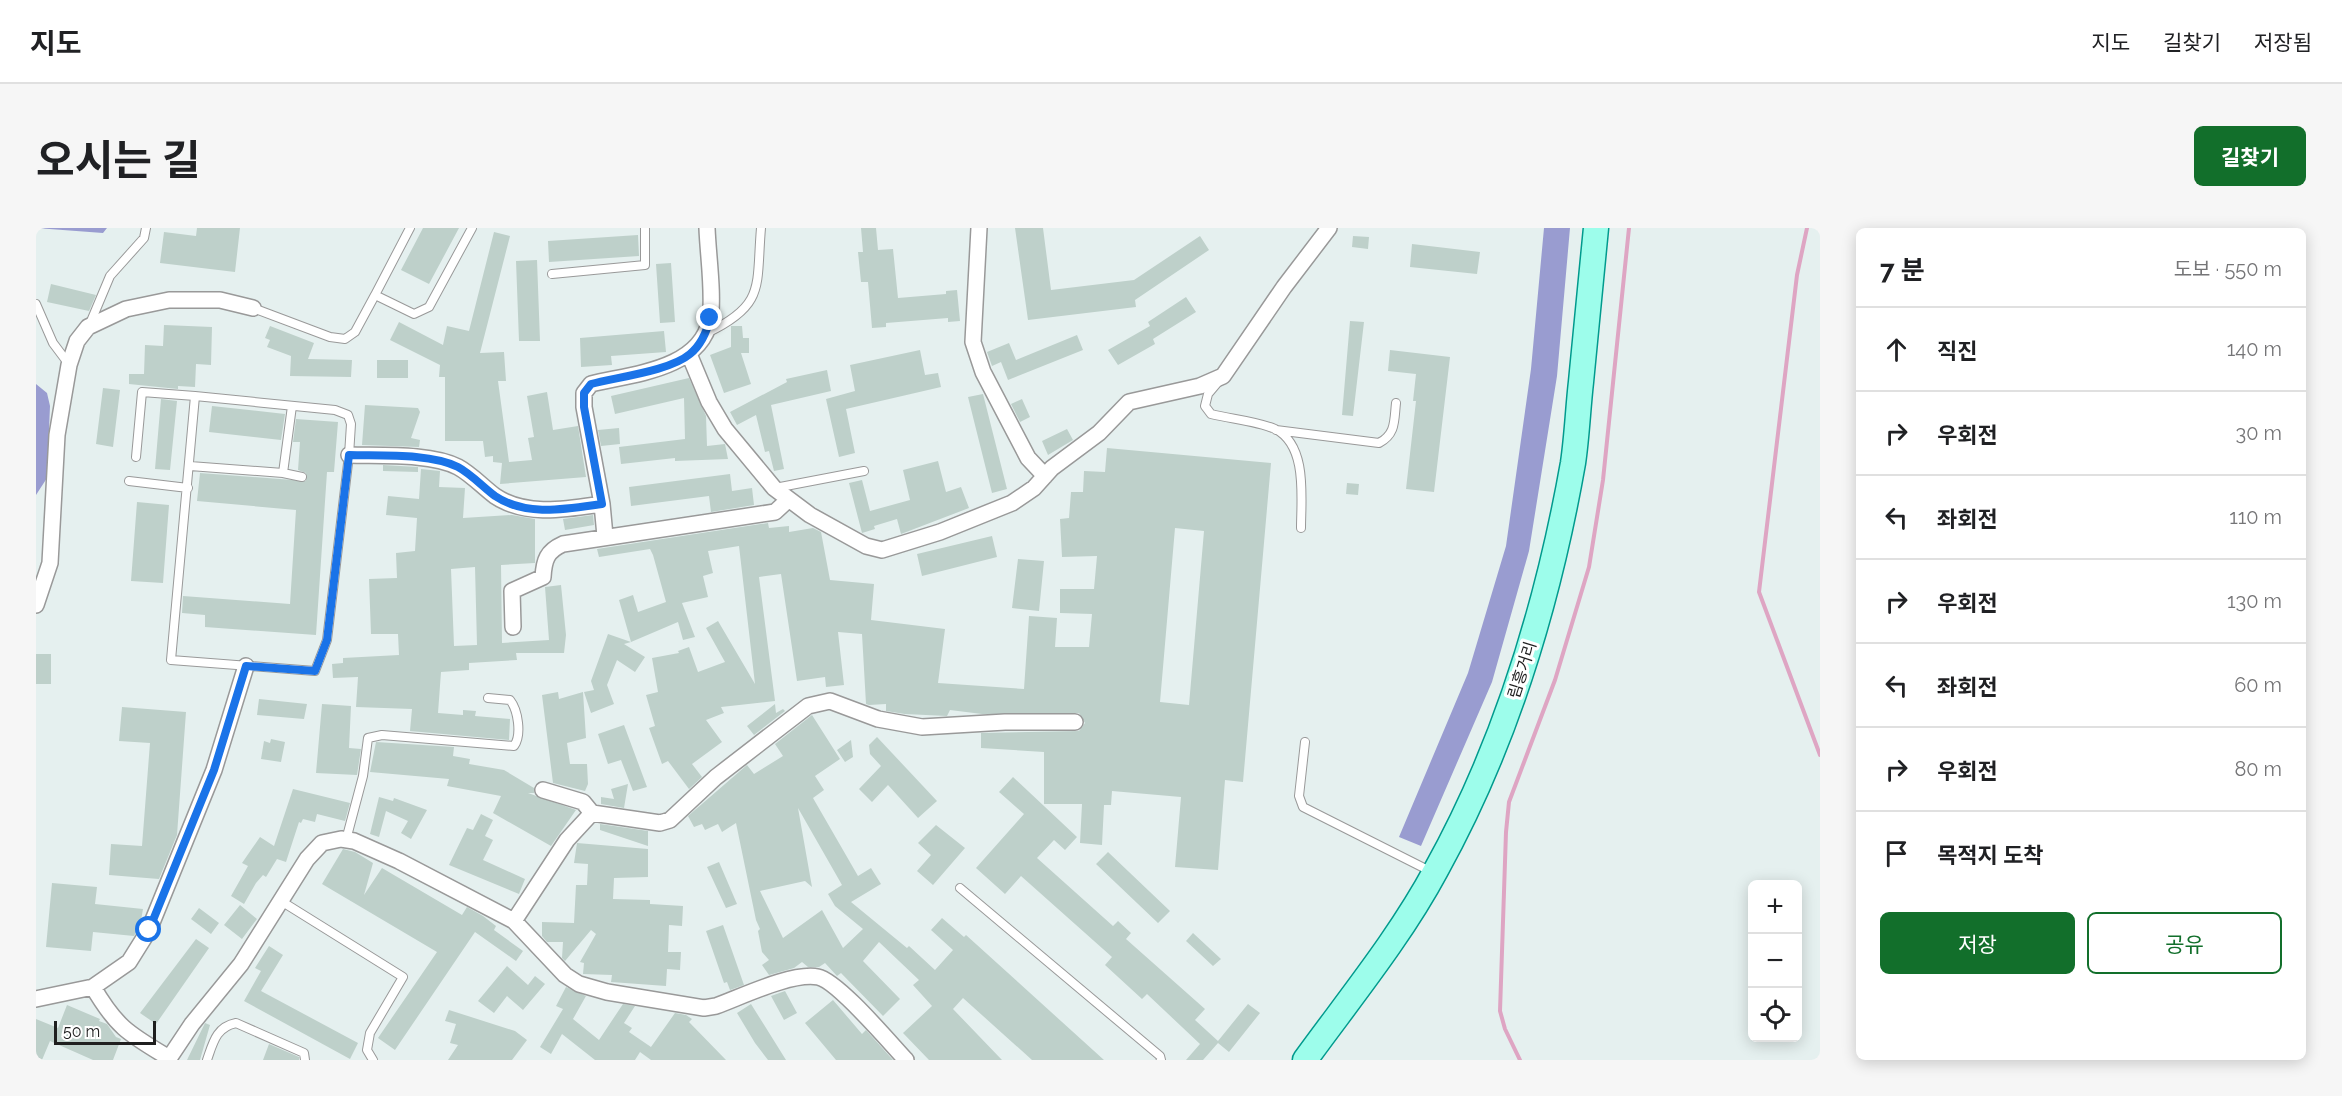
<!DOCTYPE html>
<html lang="ko">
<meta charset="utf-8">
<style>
:root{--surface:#fff;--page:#f6f6f6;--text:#202124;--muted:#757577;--line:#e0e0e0;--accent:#126f2b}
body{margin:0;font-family:Raleway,"Noto Sans KR",sans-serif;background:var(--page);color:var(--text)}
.controls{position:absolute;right:18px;bottom:18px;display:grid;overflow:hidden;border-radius:9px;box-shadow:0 3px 15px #0003}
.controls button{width:54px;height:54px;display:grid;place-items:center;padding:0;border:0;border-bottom:2px solid var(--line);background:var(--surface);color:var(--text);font:30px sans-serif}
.scale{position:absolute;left:18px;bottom:15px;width:102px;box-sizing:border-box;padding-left:6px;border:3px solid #1f1f1f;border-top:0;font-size:16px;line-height:21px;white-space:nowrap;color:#1f1f1f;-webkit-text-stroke:4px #fff;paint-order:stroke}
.stop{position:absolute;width:18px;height:18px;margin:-14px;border:4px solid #1a73e8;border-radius:50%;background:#fff}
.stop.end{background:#1a73e8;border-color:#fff;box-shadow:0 2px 6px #0008}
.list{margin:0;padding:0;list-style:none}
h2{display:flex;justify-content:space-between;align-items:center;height:78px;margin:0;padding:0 24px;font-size:26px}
h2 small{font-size:20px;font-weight:400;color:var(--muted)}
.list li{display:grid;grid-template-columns:39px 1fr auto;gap:18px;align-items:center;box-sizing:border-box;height:84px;padding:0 24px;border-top:2px solid var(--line)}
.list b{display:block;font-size:22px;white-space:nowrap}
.list em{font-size:20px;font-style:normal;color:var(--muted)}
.actions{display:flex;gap:12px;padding:18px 24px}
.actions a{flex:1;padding:14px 0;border:2px solid var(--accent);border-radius:9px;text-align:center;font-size:21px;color:var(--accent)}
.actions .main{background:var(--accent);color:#fff}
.icon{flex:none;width:33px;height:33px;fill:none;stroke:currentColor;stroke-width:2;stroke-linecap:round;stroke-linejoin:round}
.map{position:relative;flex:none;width:1784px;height:832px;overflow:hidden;border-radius:9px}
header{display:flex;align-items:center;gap:36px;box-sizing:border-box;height:84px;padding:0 30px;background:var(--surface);border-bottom:2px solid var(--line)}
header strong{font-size:28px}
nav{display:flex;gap:33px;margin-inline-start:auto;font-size:21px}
.intro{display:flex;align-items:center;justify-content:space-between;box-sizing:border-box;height:144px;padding:0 36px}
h1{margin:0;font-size:42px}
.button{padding:15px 27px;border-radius:9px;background:var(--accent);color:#fff;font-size:21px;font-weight:700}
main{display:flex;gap:36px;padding:0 36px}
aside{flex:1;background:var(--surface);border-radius:9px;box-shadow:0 3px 15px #0003}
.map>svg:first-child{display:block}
.forest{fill:#999cd0}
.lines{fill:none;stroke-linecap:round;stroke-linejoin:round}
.stream{stroke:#dea5c3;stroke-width:4}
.building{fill:#bed0ca;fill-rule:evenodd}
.lane-casing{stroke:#999;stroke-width:10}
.street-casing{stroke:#999;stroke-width:18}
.primary-casing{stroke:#009a8d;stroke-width:27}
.lane{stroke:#fff;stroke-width:8}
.street{stroke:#fff;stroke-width:15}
.primary{stroke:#9dfdeb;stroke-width:24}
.route{stroke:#1a73e8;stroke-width:8}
.labels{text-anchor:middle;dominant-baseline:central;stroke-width:6;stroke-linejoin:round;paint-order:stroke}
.street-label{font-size:16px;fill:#1f1f1f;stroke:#fff}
</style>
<header>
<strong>지도</strong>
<nav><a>지도</a><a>길찾기</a><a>저장됨</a></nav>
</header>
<div class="intro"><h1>오시는 길</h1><a class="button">길찾기</a></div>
<main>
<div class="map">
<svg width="1784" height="832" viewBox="0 0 1784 832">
<rect width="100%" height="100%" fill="#e5f0ef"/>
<path class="forest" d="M0,0H71L67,5Z
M1508,0H1534L1521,148L1493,323L1456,454L1385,618L1363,609L1432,445L1470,318L1495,141Z
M0,156L11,165L14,178L11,250L0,267Z"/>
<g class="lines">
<path class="stream" d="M1771,0L1761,47L1723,364L1784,527
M1484,832L1469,801L1464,783L1470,604L1473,574L1519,452L1553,339L1567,252L1593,0"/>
</g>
<path class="building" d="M161,0H204L199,44L124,35L128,4L160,8Z
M387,0H423L393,56L365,42Z
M825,0H840L842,22L857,21L862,70L910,66V63L921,62L924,93L912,94V90L850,95V99L836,100L832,54H825L822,24H827Z
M979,0H1007L1015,62L1098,52L1164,8L1173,22L1099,72L1100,79L992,92Z
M458,4L474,8L444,125L468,124L470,153H462L473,234L496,232L492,210L498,209L491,168L511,164L517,202L542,198L550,249L464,256L466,235L457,234V228L449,229L447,213H409V149H403L404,137L354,112L363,94L407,117L411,98L433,103Z
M602,7L603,28L513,34L512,13Z
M1317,8L1333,9L1332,21L1316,19Z
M1376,16L1444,24L1441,46L1374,39Z
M501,32L504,113H483L480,33Z
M635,35L639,94L624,95L620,36Z
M15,56L60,67L53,83L11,74Z
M1150,69L1160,84L1117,111L1119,116L1082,137L1072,122L1114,98L1112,94Z
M1314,93L1328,94L1317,188L1306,187Z
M128,97L176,99L175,137L160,136L159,159L142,158V161L93,156V146H108L109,117L127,118Z
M234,98L278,115L272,131L316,132L315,149L254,148L255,128L231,119L234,112L229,110Z
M695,98H706L707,110H713V125H705L715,156L688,165L674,127L695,119Z
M628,103L630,124L575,128L576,137L545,139L544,110Z
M1041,107L1047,122L972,152L965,134L956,138L951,124L973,115L980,132Z
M884,122L889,147L902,145L905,159L810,181L819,225L803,229L790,171L819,163L814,137Z
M1354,122L1414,129L1398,264L1370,261L1380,173H1377L1380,146L1352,143Z
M341,132H372V150H341Z
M791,142L795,163L735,177L748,241L738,243L733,223L729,224L720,187L701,197L694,184L751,154L750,151Z
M653,150L670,188L671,218L689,216L692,231L639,233V230L585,236L583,219L649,211L648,170L579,186L575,168Z
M67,160L84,162L77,219L60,216Z
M947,166L971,261L956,265L932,169Z
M125,171L141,173L134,242L119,241Z
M986,171L994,189L984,194L975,176Z
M329,177L382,180L384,184L375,210L384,212L383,219L326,217Z
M176,178L249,186L245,212L173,204Z
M260,191L302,194L298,244H291L280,407L169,399V387L146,385L147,368L254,376L260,282L161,273L164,245L270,253V245L262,242L264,214H257Z
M583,200L584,216L565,218L562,202Z
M1031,201L1037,212L1012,227L1006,213Z
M1071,220L1235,235L1207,554L1189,552L1182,642L1139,639L1145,569L1076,563L1075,577H1068L1066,617L1044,615L1046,576H1008V524L945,520V505L1043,503L1049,495L1043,485L946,486L914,482L911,488L869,486L850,483V476L833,477L830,476L826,406L802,404L808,457L790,459L789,449L761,453L745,346L723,349L739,473L685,479L688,485L670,492L686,514L656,536L666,549L653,561L632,533L626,536L613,500L619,498L610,467L622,464L616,430L643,425L642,423L653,419L662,444L689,434L670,400L682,393L719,456L703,318L672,323L677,345L667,348L672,369L646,375L659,409L647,412L642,394L595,414L583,372L597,367L602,384L630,374L617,327L614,321L563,329L561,321L732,295L733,300L753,298V304L777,300L785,304L794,352L838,356L835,392L909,401L902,455L988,461L993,388L1021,390L1019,419H1053L1056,386L1024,385V361H1058L1061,328L1026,329L1024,291L1033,290L1035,264H1047L1048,243L1069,244ZM1139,300L1168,303L1153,477L1124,474Z
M902,233L910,264L925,259L933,280L865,306L861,291L838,298L839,301L826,305L813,255L826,252L834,283L874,272L867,242Z
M347,237L382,239V244L347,243Z
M385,241L404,243L403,259L429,260L427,290L476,287L499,291V335L465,337L466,415L513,412L509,359L525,357L530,407L528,425H480L481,432L433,435V442L405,444L402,485L427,487V482L440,483L439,488L474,491L473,512L374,503L376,481L320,479L322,449L297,450L296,436L307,435V430L363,427L362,406H335L333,351L361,350L360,325L379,323L381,290L350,287L352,268L383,271ZM439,339L441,417L418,418L415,341Z
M694,246L696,263L716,260L718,277L675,284L673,268L595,278L593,259Z
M1311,255L1323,256L1322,267L1310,266Z
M101,274L133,277L127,355L95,353Z
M557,287L558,297L529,302L527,291Z
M956,308L961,329L886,348L881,326Z
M982,331L1008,333L1003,383L976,380Z
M572,406L595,414L588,416L609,429L599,444L581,432L571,457L578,476L555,485L548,464L558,462L555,453Z
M0,426H15V456H0Z
M522,464L523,471L547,464L550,510L531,515L534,536H551L552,556L549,563L517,555L506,467Z
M223,471L271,476L268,491L221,487Z
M286,476L315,478L313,520L325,521L321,547L280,545Z
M739,476L740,485L747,481L749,483L718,507L711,498Z
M86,479L150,484L141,607L123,651L73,647L75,616L106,618L114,515L83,513Z
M776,487L804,531L779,548L788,562L777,570L822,648L835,640L845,656L815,674L871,720L873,718L899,742L917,722L895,702L906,690L928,709L930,707L1068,832H996L927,770L917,781L966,832H893L867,805L896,778L877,757L883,752L843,714L827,733L864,771L847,788L805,745L801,748L789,735L783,739H772L766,734L758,740L733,747L726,737L733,732L726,724L722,703L724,701L720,692L700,595L686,604L682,596L669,602L666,596L658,599L652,588L711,537L718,546L747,528L739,516ZM762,580L806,657L792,666L799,678L827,701L807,720L786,682L747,710L724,663L769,653L776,659Z
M588,497L611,559L597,563L585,532L572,536L562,506Z
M841,509L901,573L882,590L852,557L836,574L823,561L845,538L834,526L833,517Z
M235,511L249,514L245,534L225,531L228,513L234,515Z
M815,512L817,529L809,534L801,522Z
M340,514L418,519L417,528L434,531L433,536L468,542L498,560V565H492L540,582L515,618L457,585L465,568L411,558L413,551L334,544Z
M977,549L1041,609L1029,622L1018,612L1001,630L1077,698L1082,693L1095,705L1090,711L1169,781L1159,792L1182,813L1212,776L1224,785L1193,824L1182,815L1167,832H1150L1164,816L1111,766L1106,771L1069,737L1076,729L985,648L969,666L940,640L988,586L963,564Z
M592,556L588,580L565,576V569L578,571L575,561Z
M257,561L314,575L309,593L281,586L279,594L267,591L265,595L263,594L250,634L241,631L230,649L227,647L220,655L208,676L195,668L212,638L206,635L224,609L238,618Z
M343,569L357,573L358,570L391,582L375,611L365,605L372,593L350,583L343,609L334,606Z
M445,586L457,592L449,608L457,612L447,632L489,651L483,666L413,637L431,600L437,602Z
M564,596L612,603V618L564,602Z
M900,597L929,620L897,657L881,643L895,627L882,615Z
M541,615L612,621V649L578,650L577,671L614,672V676L647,678L646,698L633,697L632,724H645L644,742L631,741L630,758L575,754L576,747L547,746L548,735L544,734L560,706L555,702L529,733L526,730L527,714H511L506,708V694L538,695L540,657H551L552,636L538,635Z
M307,621L319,624L337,635L328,667L346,640L426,687L431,679L447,688L460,698L458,702L487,723L480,733L439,704L359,822L342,810L401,724L286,656Z
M1072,624L1134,683L1122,695L1060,636Z
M683,634L701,676L690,680L671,639Z
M16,655L61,659L59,676L107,681L104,698L98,708L57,704L55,723L10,719Z
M204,677L221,691L206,711L188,697Z
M163,680L183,695L175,706L155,691Z
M687,697L708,757L694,762L691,754L688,755L670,703Z
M1157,705L1185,731L1177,738L1150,713Z
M160,711L173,720L120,796L104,785Z
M233,718L247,727L225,763L322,815L314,831L208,773L225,743L219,740Z
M471,738L492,757L499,748L509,756L487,782L471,768L458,785L442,773Z
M530,759L550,768L537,791L563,812L587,776L599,778L588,795L596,800L593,804L615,819L639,785L650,787L656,791L653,794L690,832H615L604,824L599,832H559L526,806L515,826L504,819L527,781L520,778Z
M749,763L761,785L748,792L735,768Z
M797,772L826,806L830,802L857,832H800L769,795Z
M715,776L750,832H732L719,815L701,785Z
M31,777L64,791L63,793L71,796L80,809L85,811L77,832H57L14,813L6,832H0V791L22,800Z
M413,782L479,803L491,812L476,832H412L422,817L414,815L420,796L409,793Z
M169,795L174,797L164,832H151Z
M233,816L263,829V832H227Z"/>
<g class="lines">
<g class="lane-casing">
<path id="lane" d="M516,46L609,37V0
M339,67L374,0
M0,76L17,115L32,135
M217,80L294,109L309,111L319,104L339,67L378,86L393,79L436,0
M53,98L74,48L108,10L110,0
M671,105C730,77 720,58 725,0
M1183,153L1172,166L1169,178L1175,186C1195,191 1221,193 1239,201C1272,217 1265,271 1265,300
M159,168L299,182L312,187L315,196L313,227L291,412L279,443L135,432Z
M1240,202L1343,215C1360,206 1358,193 1360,175
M100,229L106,164L159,168
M154,238L247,245L266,249
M247,245L256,178
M93,253L152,260
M739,260L828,243
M1269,514L1263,568L1267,579L1394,643
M310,612L327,548L332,510L346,507L478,518C486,507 482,482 474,472L452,470
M924,660L1124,828L1125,832
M245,673L367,749L334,805L331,822L337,832
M171,832C177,815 180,799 200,795L268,825L269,832"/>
</g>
<g class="street-casing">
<path id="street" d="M943,0L937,114L947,144L992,230L1009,248
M653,126L673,174L689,201L738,260L774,287L830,318L846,322L904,304L976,275L998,260L1016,240L1063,205L1093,174L1164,158L1187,148L1248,59L1293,0
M313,227C344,228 395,225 422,239C435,246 447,259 459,268C490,289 531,281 566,276
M569,308L566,276L548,179V165L555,156C595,146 664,142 674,92C678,66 672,28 671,0
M0,377L14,335L21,207L33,137L41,113L52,99L90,81L133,72H184L217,80
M477,399L476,363L507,349C508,332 511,323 527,316L739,284L753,271
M507,562L547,574L556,585L624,595L634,592L680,549L772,478L794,473L842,491L886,499L969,494H1039
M478,693L531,612L556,585
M57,759C81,800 93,806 133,830
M0,771L57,759L93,734L113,702L178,542L210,438
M132,832L156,796L205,736L271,631L286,615L305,611L318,613L363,633L478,693L529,747L543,756L571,764L668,780L680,778C705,769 756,744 782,749C802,753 854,815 870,832"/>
</g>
<g class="primary-casing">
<path id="primary" d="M1269,832C1314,770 1364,709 1400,642C1470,516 1512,376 1537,235C1541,208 1542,180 1545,154C1550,102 1555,51 1560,0"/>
</g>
<use href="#lane" class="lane"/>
<use href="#street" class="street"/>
<use href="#primary" class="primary"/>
</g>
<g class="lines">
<path class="route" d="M113,702L178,542L210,438L279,443L291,412L313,227C344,228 394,225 422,239C435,246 447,259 459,268C490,289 530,281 566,276L548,179V165L555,156C581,149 634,143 654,126C665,117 671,103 674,90"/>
</g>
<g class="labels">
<g class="street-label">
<text transform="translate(1486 442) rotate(-72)">림흥거리</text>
</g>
</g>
</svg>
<div class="controls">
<button>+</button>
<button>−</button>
<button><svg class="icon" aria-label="locate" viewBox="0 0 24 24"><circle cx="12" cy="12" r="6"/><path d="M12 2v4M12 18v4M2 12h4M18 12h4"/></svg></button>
</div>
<div class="scale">50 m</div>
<div class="stop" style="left:113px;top:702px"></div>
<div class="stop end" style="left:674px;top:90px"></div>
</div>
<aside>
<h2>7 분<small>도보 · 550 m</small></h2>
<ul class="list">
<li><svg class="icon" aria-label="ahead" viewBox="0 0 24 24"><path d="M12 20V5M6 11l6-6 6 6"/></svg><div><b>직진</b></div><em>140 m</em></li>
<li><svg class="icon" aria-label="right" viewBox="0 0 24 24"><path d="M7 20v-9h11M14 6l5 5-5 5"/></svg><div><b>우회전</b></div><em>30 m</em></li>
<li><svg class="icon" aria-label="left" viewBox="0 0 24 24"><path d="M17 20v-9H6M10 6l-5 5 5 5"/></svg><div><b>좌회전</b></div><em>110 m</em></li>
<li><svg class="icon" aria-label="right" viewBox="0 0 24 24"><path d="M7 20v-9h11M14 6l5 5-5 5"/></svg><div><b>우회전</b></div><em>130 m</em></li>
<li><svg class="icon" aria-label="left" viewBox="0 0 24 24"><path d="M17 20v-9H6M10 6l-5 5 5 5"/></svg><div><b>좌회전</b></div><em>60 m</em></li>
<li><svg class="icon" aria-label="right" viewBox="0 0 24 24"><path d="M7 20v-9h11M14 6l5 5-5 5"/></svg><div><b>우회전</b></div><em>80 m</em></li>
<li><svg class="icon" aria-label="arrive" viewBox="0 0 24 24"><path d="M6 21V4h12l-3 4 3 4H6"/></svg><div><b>목적지 도착</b></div></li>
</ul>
<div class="actions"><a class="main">저장</a><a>공유</a></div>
</aside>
</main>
